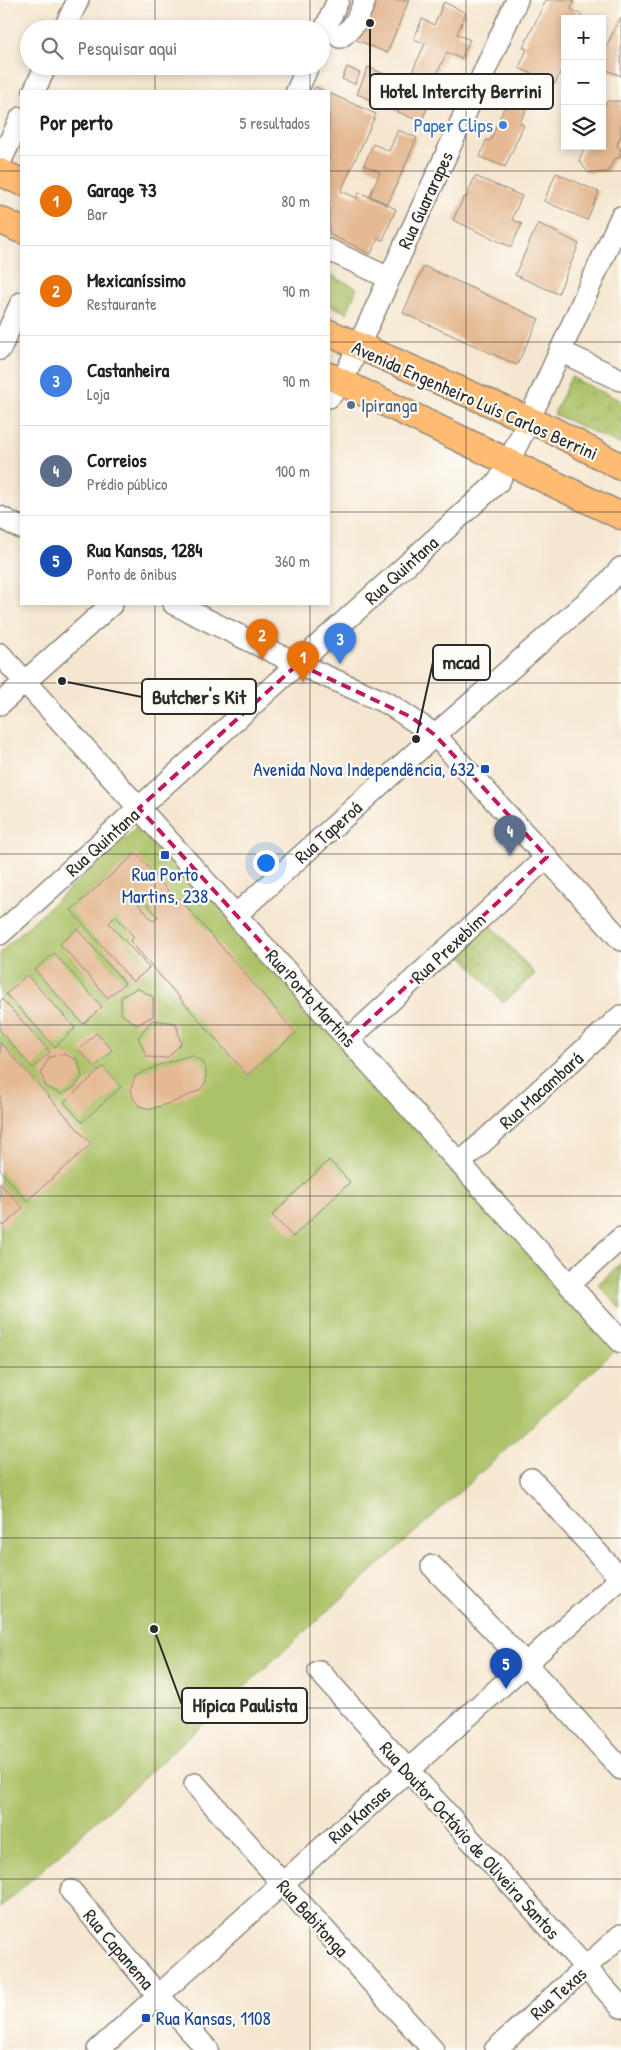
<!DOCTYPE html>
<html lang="pt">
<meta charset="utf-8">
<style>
:root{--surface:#fff;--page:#f6f6f6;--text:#202124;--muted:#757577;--line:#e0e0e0;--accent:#0f766e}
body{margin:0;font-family:"Patrick Hand",sans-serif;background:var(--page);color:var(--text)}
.controls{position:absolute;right:15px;top:15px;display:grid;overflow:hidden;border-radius:0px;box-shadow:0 2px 8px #0003}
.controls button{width:45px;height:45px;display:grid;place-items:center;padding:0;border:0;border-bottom:1px solid var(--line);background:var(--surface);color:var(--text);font:25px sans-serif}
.you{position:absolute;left:265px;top:862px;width:18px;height:18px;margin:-12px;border:4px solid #fff;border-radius:50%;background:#1a73e8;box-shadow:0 0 0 8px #1a73e833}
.badge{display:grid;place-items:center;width:32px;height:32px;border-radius:50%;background:var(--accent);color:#fff;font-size:16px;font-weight:700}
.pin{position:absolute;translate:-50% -41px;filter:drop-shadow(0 1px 2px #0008)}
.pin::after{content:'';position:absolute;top:26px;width:18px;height:15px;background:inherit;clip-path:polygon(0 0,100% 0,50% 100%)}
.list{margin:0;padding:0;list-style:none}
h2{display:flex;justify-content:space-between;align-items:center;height:65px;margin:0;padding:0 20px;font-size:21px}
h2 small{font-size:16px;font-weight:400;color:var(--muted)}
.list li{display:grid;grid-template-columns:32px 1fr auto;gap:15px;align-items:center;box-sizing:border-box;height:90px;padding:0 20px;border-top:1px solid var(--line)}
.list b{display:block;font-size:19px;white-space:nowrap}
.list p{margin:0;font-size:16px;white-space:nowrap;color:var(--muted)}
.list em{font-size:16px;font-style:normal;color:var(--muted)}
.icon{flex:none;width:28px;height:28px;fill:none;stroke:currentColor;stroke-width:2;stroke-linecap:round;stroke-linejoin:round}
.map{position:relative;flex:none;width:621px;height:2050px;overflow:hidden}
.search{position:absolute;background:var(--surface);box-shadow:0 2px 8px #0003;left:20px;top:20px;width:310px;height:55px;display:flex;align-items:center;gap:12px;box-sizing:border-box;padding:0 18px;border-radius:28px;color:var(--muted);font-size:19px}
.panel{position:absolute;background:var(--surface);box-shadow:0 2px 8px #0003;left:20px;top:90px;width:310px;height:515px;border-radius:0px}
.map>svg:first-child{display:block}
.grass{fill:url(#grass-dots);stroke:#6c7649}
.park{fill:url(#park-tufts);stroke:#6c7649}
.pitch{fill:#acc267;stroke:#6c7649}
.building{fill:#e4b993;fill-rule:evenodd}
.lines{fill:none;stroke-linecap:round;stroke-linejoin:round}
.minor-casing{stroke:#90887d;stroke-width:24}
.major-casing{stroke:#90887d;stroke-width:29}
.minor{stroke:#fff;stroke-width:21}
.major{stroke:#ffbb71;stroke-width:26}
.marked{fill:none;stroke:#c2185b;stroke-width:4;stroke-dasharray:10 6;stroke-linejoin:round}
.grid{fill:none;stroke:#2b2b2b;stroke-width:1;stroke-opacity:0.55}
.shop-dot{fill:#3f7fe0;stroke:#fdfcf7;stroke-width:2}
.service-dot{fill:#5c6f8a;stroke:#fdfcf7;stroke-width:2}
.transit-dot{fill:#1a4fb4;stroke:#fdfcf7;stroke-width:2}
.labels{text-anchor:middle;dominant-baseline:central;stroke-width:4.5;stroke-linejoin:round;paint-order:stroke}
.shop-label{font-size:19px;fill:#366cbe;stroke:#fdfcf7;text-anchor:end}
.street-label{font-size:19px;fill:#2b2b2b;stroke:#fdfcf7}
.service-label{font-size:19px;fill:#4e5e75;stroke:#fdfcf7;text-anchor:start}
.transit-label{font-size:19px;fill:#164399;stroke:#fdfcf7;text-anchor:end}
.leader{fill:none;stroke:#2b2b2b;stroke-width:2}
.callout-dot{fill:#2b2b2b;stroke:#fdfcf7;stroke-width:2}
.callout{fill:#fdfcf7;stroke:#2b2b2b;stroke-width:2}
.callout-label{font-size:20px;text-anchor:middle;font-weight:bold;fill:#2b2b2b}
</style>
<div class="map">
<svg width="621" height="2050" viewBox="0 0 621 2050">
<defs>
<pattern id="grass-dots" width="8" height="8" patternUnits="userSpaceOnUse" patternTransform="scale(1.25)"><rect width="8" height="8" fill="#acc267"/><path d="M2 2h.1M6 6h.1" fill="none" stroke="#8c9e55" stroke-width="1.8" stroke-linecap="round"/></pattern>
<pattern id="park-tufts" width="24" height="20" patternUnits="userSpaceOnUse" patternTransform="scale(1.25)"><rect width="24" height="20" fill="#acc267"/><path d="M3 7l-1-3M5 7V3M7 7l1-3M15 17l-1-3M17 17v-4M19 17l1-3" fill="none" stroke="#8c9e55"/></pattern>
</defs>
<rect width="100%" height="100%" fill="#fdfcf7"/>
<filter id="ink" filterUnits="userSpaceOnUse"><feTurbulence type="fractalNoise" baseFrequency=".02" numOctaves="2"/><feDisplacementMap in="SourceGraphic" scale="10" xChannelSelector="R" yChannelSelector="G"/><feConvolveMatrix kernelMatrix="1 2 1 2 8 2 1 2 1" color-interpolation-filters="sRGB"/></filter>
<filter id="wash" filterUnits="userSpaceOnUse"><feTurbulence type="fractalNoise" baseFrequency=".0096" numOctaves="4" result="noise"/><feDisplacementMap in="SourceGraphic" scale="20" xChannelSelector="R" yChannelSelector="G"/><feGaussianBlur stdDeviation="1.12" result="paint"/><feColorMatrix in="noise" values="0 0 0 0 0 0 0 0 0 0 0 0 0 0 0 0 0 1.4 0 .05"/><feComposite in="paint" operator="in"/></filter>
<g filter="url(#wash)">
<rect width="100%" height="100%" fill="#f5e6cf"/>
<path class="grass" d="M491,925L535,974L503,1003L460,953Z"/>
<path class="park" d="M329,274L357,288L347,313L329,305Z
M571,377L621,401V445L554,414Z
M621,1263V1310L598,1284Z"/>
<path class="pitch" d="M143,822L616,1350L0,1908V952Z"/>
<g id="blocks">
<path class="building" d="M368,0H409L387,53L352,38Z
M546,0H574L571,9L582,15L580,19H565V66H563L555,84L519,68L527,49L523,48Z
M444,2L466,13L457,34L470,40L461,59L447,52L433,82L412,72L425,44L414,39L422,19L434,25Z
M621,17V76L602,68V54Z
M347,67L360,73L355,84L342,79Z
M368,67L433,95L421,122L357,94Z
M521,78L545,89L537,105L530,101L520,123L524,125L505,167L480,157L486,140L490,141L510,93H513Z
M315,87L325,91H313Z
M329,93L376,114L341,191L357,198L359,192L396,209L383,240L378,238L371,254L329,234Z
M607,101H621V135L617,145L621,150V153L619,158L614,159L608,172L588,173L579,160L586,146H602V107L604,108Z
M398,130L417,138L388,204L370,196L380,172L364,165L373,144L389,151Z
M556,173L599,192L587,220L544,201Z
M475,176L522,196L512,219L522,224L511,247L453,220L464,197L466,198Z
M538,223L579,244L558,294L515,275Z
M424,266L539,319L517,365L403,313Z
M136,853L176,900L179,898L296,1033L247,1075L130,941L134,937L116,916L109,923L149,968L133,982L71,910ZM140,896L158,917L153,921L135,900Z
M77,929L125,983L108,998L60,944Z
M54,953L102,1007L83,1024L35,970Z
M27,975L75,1028L55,1047L6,994Z
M137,988L153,997V1016L137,1025L121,1014V997Z
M2,999L50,1052L33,1068L0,1031V1001Z
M152,1020L176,1023L181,1044L167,1058L147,1057L138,1037Z
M96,1033L112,1050L95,1067L79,1050Z
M0,1042L91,1144L27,1201L0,1170Z
M64,1054L78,1060L82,1076L75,1087L62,1094L46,1087L41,1073L49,1057Z
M191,1055L201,1061L206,1069V1082L200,1090L176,1101L151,1109L139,1106L133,1098L131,1089L135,1076L159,1065Z
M103,1067L121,1087L82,1122L64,1102Z
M329,1160L350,1182L293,1237L272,1215Z
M0,1183L23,1208L4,1226L0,1222Z"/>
</g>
</g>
<g filter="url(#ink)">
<use href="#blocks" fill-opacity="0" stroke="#90887d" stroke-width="1"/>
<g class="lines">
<g class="minor-casing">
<path id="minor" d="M64,29L78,0
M340,37C355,28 359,15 365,0
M321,38L338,0
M34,91L46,66
M297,91L308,66
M0,162L21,118
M329,250L389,278
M0,349L21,303
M560,351L621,380
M329,397L342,382L517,0
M0,517L21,528
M174,604L298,664L389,704L435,735L621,940
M0,654L621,1342
M0,704L112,604
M236,915L435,735L605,586L621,568
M0,934L499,481L529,420L621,217
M349,1039L547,857
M460,1163L621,1016
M569,1285L621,1238
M531,1479L621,1579
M432,1566L526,1664L621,1769
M319,1671L621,2007
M195,1784L283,1884L433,2050
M71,1891L158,1995L208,2050
M98,2050L621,1578
M495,2050L621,1935"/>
</g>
<g class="major-casing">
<path id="major" d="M0,172L21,182
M0,220L21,230
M329,333L552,430L621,467
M329,376L621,516"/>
</g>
<use href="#minor" class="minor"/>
<use href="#major" class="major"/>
</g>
</g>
<path class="marked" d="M298,664L411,717L435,735L547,857L349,1039L139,808Z"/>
<path class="grid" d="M155,0V29M310,0V29M466,0V2050M155,66V91M310,66V91M0,171H21M329,171H621M0,342H21M329,342H621M0,512H21M329,512H621M155,604V2050M310,604V2050M0,683H621M0,854H621M0,1025H621M0,1196H621M0,1367H621M0,1538H621M0,1708H621M0,1879H621"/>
<circle class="shop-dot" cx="503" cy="125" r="5"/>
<circle class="service-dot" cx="351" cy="405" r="5"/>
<g class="transit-dot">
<rect x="480" y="764" width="10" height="10" rx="2.5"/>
<rect x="160" y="850" width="10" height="10" rx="2.5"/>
<rect x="141" y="2013" width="10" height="10" rx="2.5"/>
</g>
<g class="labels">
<g class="shop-label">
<text x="493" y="125">Paper Clips</text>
</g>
<g class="street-label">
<text transform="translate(425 200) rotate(-65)">Rua Guararapes</text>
<text transform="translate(475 400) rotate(24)">Avenida Engenheiro Luís Carlos Berrini</text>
<text transform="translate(401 570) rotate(-42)">Rua Quintana</text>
<text transform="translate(328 832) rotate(-42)">Rua Taperoá</text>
<text transform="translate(102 842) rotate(-42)">Rua Quintana</text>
<text transform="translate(448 948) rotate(-43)">Rua Prexebim</text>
<text transform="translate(311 998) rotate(48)">Rua Porto Martins</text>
<text transform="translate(541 1090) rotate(-42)">Rua Macambará</text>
<text transform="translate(359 1814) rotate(-42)">Rua Kansas</text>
<text transform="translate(470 1840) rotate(48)">Rua Doutor Octávio de Oliveira Santos</text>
<text transform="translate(313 1918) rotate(48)">Rua Babitonga</text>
<text transform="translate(119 1949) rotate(50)">Rua Capanema</text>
<text transform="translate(558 1993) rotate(-42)">Rua Texas</text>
</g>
<g class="service-label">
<text x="361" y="405">Ipiranga</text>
</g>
<g class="transit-label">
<text x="475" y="769">Avenida Nova Independência, 632</text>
<text x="165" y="874" text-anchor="middle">Rua Porto<tspan x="165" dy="22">Martins, 238</tspan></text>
<text x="156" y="2018" text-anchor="start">Rua Kansas, 1108</text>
</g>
</g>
<path class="leader" d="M370 23L370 91M416 739L433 662M62 681L142 697M154 1629L182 1705"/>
<g class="callout-dot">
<circle cx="370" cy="23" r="5"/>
<circle cx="416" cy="739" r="5"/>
<circle cx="62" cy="681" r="5"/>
<circle cx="154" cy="1629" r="5"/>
</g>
<g class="callout">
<rect x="370" y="74" width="183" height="35" rx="5"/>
<rect x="433" y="645" width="57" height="35" rx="5"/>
<rect x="142" y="679" width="114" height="35" rx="5"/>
<rect x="182" y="1688" width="125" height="35" rx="5"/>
</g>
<g class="callout-label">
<text x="461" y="98">Hotel Intercity Berrini</text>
<text x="461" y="669">mcad</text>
<text x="199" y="704">Butcher's Kit</text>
<text x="245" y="1712">Hípica Paulista</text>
</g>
</svg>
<div class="controls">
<button>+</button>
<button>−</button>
<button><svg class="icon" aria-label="layers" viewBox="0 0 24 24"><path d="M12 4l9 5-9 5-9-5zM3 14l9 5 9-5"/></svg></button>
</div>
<div class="you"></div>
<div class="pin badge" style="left:303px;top:682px;background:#e8710a">1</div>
<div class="pin badge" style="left:262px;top:660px;background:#e8710a">2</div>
<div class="pin badge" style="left:340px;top:664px;background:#3f7fe0">3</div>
<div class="pin badge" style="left:510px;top:856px;background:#5c6f8a">4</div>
<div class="pin badge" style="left:506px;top:1689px;background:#1a4fb4">5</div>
<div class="search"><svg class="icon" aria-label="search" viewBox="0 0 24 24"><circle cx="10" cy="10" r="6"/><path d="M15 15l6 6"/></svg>Pesquisar aqui</div>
<section class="panel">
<h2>Por perto<small>5 resultados</small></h2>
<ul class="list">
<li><span class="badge" style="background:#e8710a">1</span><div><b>Garage 73</b><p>Bar</p></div><em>80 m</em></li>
<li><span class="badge" style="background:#e8710a">2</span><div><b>Mexicaníssimo</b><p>Restaurante</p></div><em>90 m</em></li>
<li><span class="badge" style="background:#3f7fe0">3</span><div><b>Castanheira</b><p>Loja</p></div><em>90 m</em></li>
<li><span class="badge" style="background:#5c6f8a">4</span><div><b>Correios</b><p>Prédio público</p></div><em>100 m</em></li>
<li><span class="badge" style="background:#1a4fb4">5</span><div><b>Rua Kansas, 1284</b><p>Ponto de ônibus</p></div><em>360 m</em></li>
</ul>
</section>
</div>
